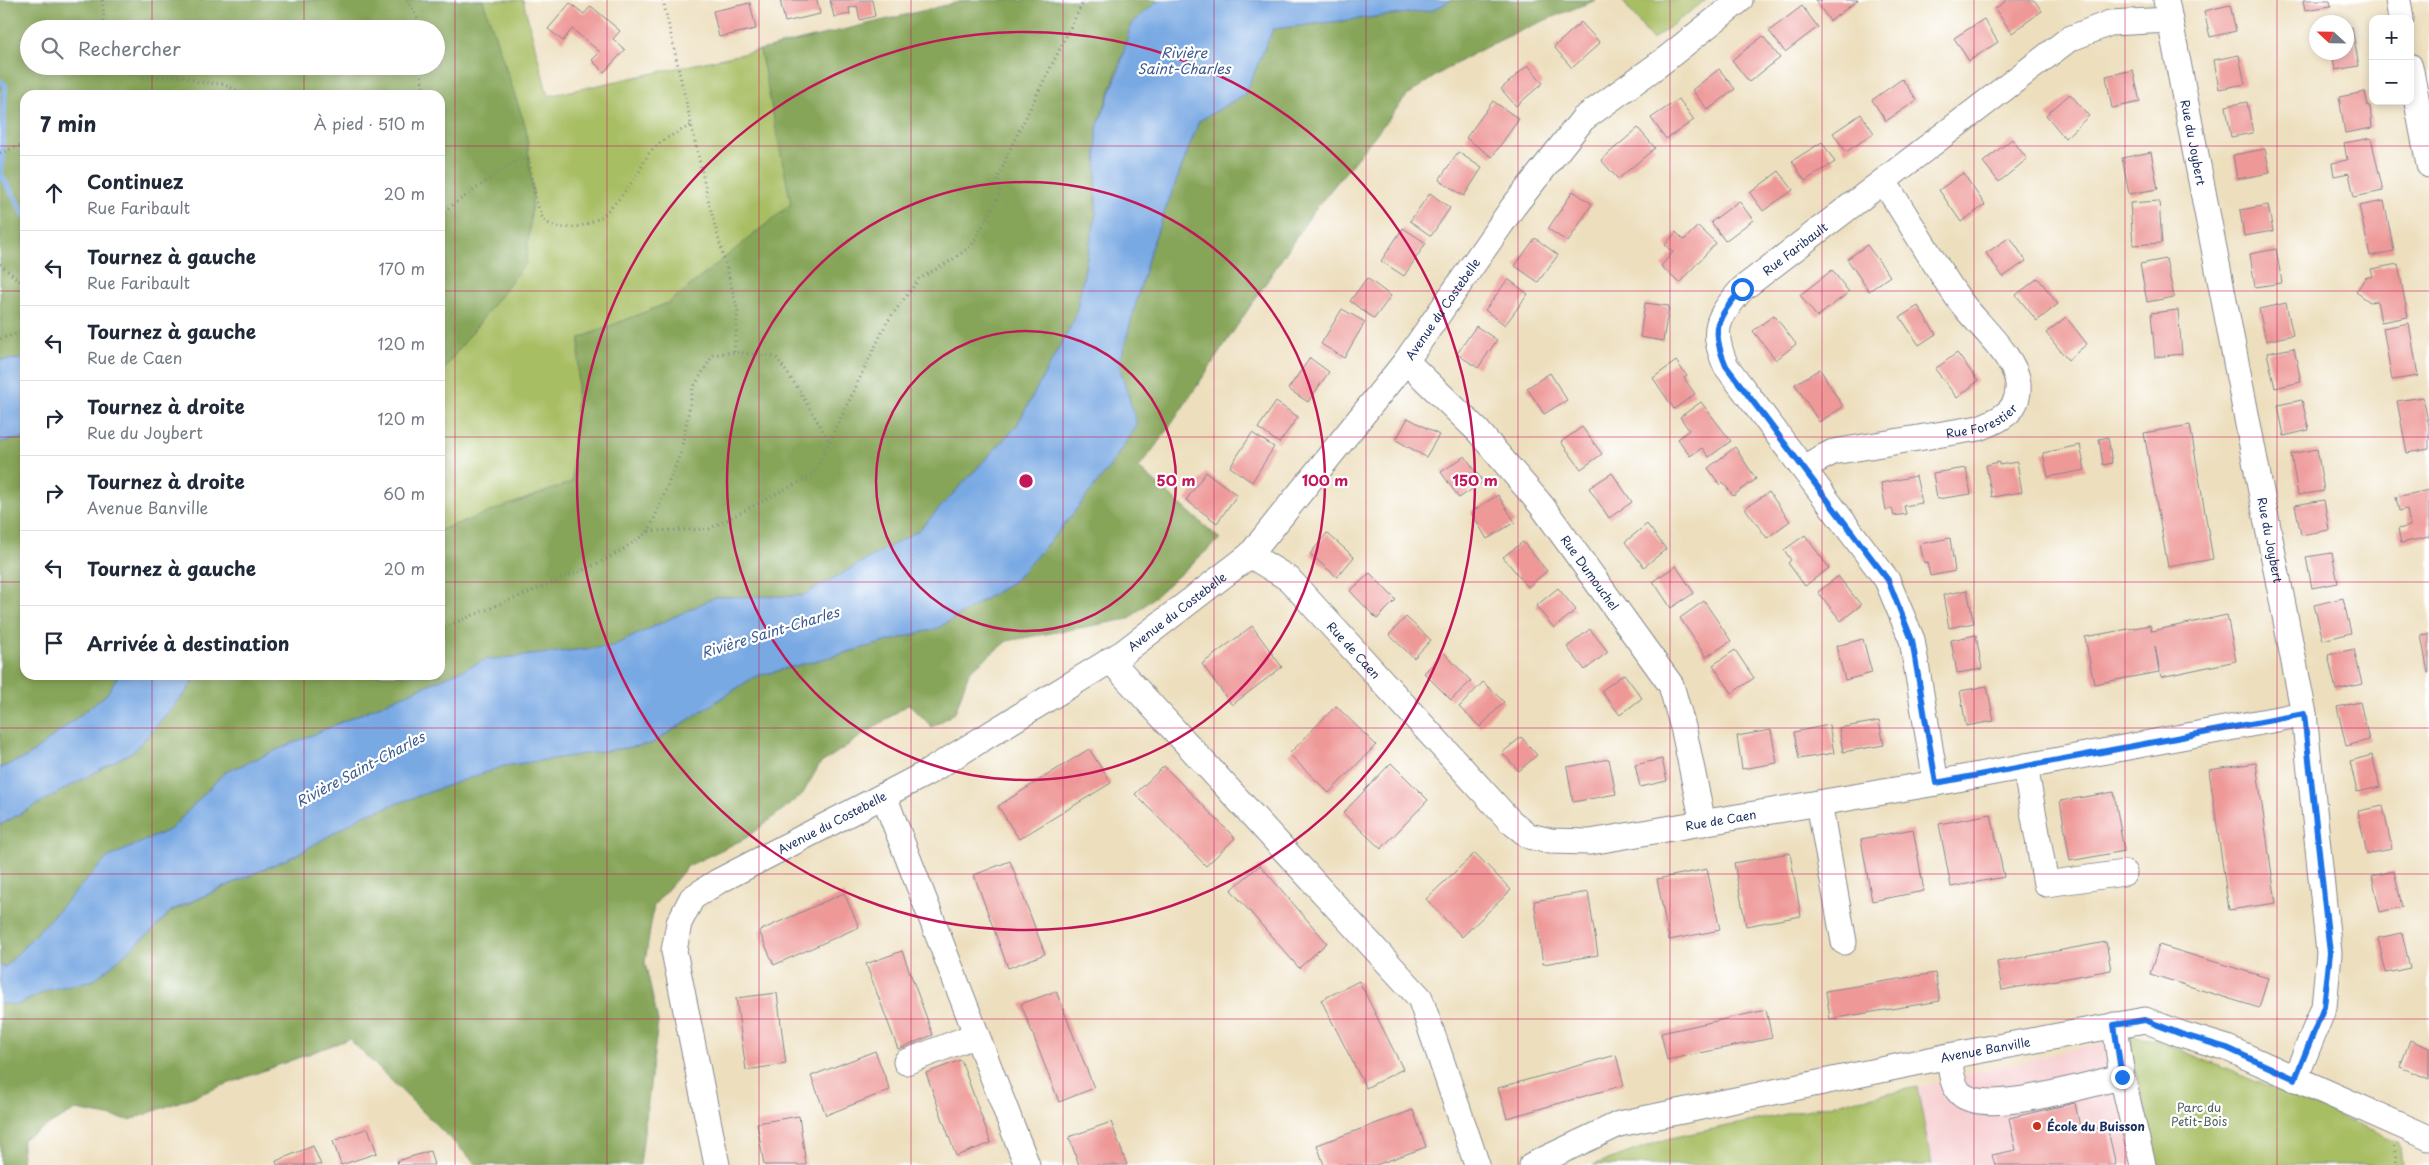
<!DOCTYPE html>
<html lang="fr">
<meta charset="utf-8">
<style>
:root{--surface:#fff;--page:#f2f2f3;--text:#1f2937;--muted:#747a83;--line:#e0e1e3}
body{margin:0;font-family:"Playpen Sans",sans-serif;background:var(--page);color:var(--text)}
.controls{position:absolute;right:15px;top:15px;display:grid;overflow:hidden;border-radius:10px;box-shadow:0 2px 8px #0003}
.controls button{width:45px;height:45px;display:grid;place-items:center;padding:0;border:0;border-bottom:1px solid var(--line);background:var(--surface);color:var(--text);font:25px sans-serif}
.compass{position:absolute;left:2309px;top:15px;width:45px;height:45px;border-radius:50%;background:var(--surface);box-shadow:0 2px 8px #0003;rotate:292deg}
.stop{position:absolute;width:15px;height:15px;margin:-11px;border:4px solid #1a73e8;border-radius:50%;background:#fff}
.stop.end{background:#1a73e8;border-color:#fff;box-shadow:0 1px 5px #0008}
.list{margin:0;padding:0;list-style:none}
h2{display:flex;justify-content:space-between;align-items:center;height:65px;margin:0;padding:0 20px;font-size:21px}
h2 small{font-size:16px;font-weight:400;color:var(--muted)}
.list li{display:grid;grid-template-columns:32px 1fr auto;gap:15px;align-items:center;box-sizing:border-box;height:75px;padding:0 20px;border-top:1px solid var(--line)}
.list b{display:block;font-size:19px;white-space:nowrap}
.list p{margin:0;font-size:16px;white-space:nowrap;color:var(--muted)}
.list em{font-size:16px;font-style:normal;color:var(--muted)}
.icon{flex:none;width:28px;height:28px;fill:none;stroke:currentColor;stroke-width:2;stroke-linecap:round;stroke-linejoin:round}
.map{position:relative;flex:none;width:2429px;height:1165px;overflow:hidden}
.search{position:absolute;background:var(--surface);box-shadow:0 2px 8px #0003;left:20px;top:20px;width:425px;height:55px;display:flex;align-items:center;gap:12px;box-sizing:border-box;padding:0 18px;border-radius:28px;color:var(--muted);font-size:19px}
.panel{position:absolute;background:var(--surface);box-shadow:0 2px 8px #0003;left:20px;top:90px;width:425px;height:590px;border-radius:15px}
.map>svg:first-child{display:block}
.built{fill:#f7cfd1}
.green{fill:#a8be63;stroke:#627660}
.forest{fill:#86a559;stroke:#506a5c;fill-rule:evenodd}
.water{fill:#79a9e3;stroke:#4a6ca0}
.lines{fill:none;stroke-linecap:round;stroke-linejoin:round}
.stream{stroke:#79a9e3;stroke-width:6}
.building{fill:#ee9998}
.minor-casing{stroke:#84878e;stroke-width:27}
.path{stroke:#84878e;stroke-width:3;stroke-dasharray:1 4;stroke-linecap:butt}
.minor{stroke:#fff;stroke-width:25}
.route{stroke:#1a73e8;stroke-width:6}
.grid{fill:none;stroke:#c2185b;stroke-width:1;stroke-opacity:0.55}
.ring{fill:none;stroke:#c2185b;stroke-width:2.5}
.poi-dot{fill:#c8321e;stroke:#fff;stroke-width:2}
.labels{text-anchor:middle;dominant-baseline:central;stroke-width:4.5;stroke-linejoin:round;paint-order:stroke}
.street-label{font-size:12px;fill:#1b2f5e;stroke:#fff}
.park-label{font-size:12px;fill:#4c6160;stroke:#fff}
.poi-label{font-size:12px;font-weight:bold;fill:#1b2f5e;stroke:#fff;text-anchor:start}
.water-label{font-size:14px;font-style:italic;fill:#3c5a8d;stroke:#fff}
.centre{fill:#c2185b;stroke:#fff;stroke-width:2.5}
.ring-label{font-size:15px;text-anchor:middle;font-weight:bold;fill:#c2185b;stroke:#fff;stroke-width:4.5;stroke-linejoin:round;paint-order:stroke}
</style>
<div class="map">
<svg width="2429" height="1165" viewBox="0 0 2429 1165">
<rect width="100%" height="100%" fill="#fff"/>
<filter id="ink" filterUnits="userSpaceOnUse"><feTurbulence type="fractalNoise" baseFrequency=".02" numOctaves="2"/><feDisplacementMap in="SourceGraphic" scale="10" xChannelSelector="R" yChannelSelector="G"/><feConvolveMatrix kernelMatrix="1 2 1 2 8 2 1 2 1" color-interpolation-filters="sRGB"/></filter>
<filter id="wash" filterUnits="userSpaceOnUse"><feTurbulence type="fractalNoise" baseFrequency=".0096" numOctaves="4" result="noise"/><feDisplacementMap in="SourceGraphic" scale="20" xChannelSelector="R" yChannelSelector="G"/><feGaussianBlur stdDeviation="1.12" result="paint"/><feColorMatrix in="noise" values="0 0 0 0 0 0 0 0 0 0 0 0 0 0 0 0 0 1.4 0 .05"/><feComposite in="paint" operator="in"/></filter>
<g filter="url(#wash)">
<rect width="100%" height="100%" fill="#eddfbe"/>
<path class="built" d="M2127,1036L2158,1165H1932L1917,1087Z"/>
<path class="green" d="M294,0H523L548,96L760,50L1119,70L1097,128L919,530L696,606L613,646L485,660L224,773L171,829L0,965V825L135,750L188,690L197,675H440V95L436,66V29Z
M1622,0H1706L1652,40Z
M2127,1036L2157,1040L2399,1142L2402,1165H2158Z
M1917,1087L1932,1165H1593L1670,1138Z"/>
<path class="forest" d="M0,0H483L526,128L533,195L526,262L440,374V95H25V359L0,360ZM29,29H436V66H29Z
M967,0H1159L1134,22L1097,128L1096,214L1075,318L1016,427L919,530L802,596L716,597L613,646L485,660L224,773L171,829L107,858L4,968L0,965V825L135,750L188,690L197,675H440V530L572,482L580,338L670,302L791,204L760,50Z
M1451,0H1596C1531,25 1463,53 1407,96L1313,212L1169,428L1139,468L1220,539L1129,619L1007,641L969,672L955,713L932,727L909,704L820,764L802,795L746,838L688,866L654,905L645,962L658,1022L640,1165H477L349,1039L130,1120L76,1110L23,1139L21,1165H0V1003L17,1005L48,990L94,980L153,930L172,911L298,854L364,815L504,766L651,744L754,677L938,628L1014,581L1059,531L1106,472L1137,425L1119,365L1151,248L1199,121L1245,94L1273,29L1433,10Z
M25,438V675H118L107,694L27,757L0,768V442Z"/>
<path class="water" d="M1159,0H1451L1433,10L1273,29L1245,94L1199,121L1151,248L1119,365L1137,425L1106,472L1059,531L1014,581L938,628L754,677L651,744L504,766L364,815L298,854L172,910L153,930L94,980L48,990L17,1005L0,1003V965L4,968L107,858L171,829L224,773L485,660L613,646L716,597L802,596L919,530L1016,427L1075,318L1096,214L1097,128L1119,70L1131,24Z
M25,359V438L0,442V360Z
M118,675H197L188,690L135,750L0,825V768L27,757L107,694Z"/>
<g class="lines">
<path class="stream" d="M0,81L5,85L1,175L25,215"/>
</g>
<g id="blocks">
<path class="building" d="M780,0H817L820,14L785,22Z
M830,0H872L875,16L860,20L857,6L849,8L850,14L834,17Z
M1815,0H1858L1830,21Z
M2007,0H2034L2042,11L2012,33L1995,9Z
M2303,0H2330L2331,6L2305,10Z
M570,3L584,14L591,6L620,31L613,39L625,50L604,72L592,60L600,52L572,29L563,41L548,29Z
M750,3L756,29L719,37L713,11Z
M2230,5L2236,31L2210,37L2204,11Z
M1802,6L1818,27L1785,52L1769,31Z
M1984,19L1998,42L1969,61L1954,38Z
M1581,22L1600,43L1572,68L1554,47Z
M2352,27L2359,66L2335,70L2332,52H2346V28Z
M1763,36L1780,58L1749,82L1732,60Z
M2239,55L2245,84L2219,89L2214,60Z
M1528,65L1543,83L1516,106L1501,89Z
M1719,69L1735,89L1708,110L1692,90Z
M2133,70L2140,102L2112,108L2106,76Z
M1902,79L1917,100L1886,121L1872,100Z
M2365,92L2368,106H2370L2372,128L2345,133L2339,97Z
M2070,94L2089,116L2065,138L2046,115Z
M1679,99L1694,120L1666,139L1651,118Z
M1493,101L1519,119L1492,157L1466,138Z
M2247,102L2253,133L2231,137L2226,106Z
M1861,114L1874,133L1846,152L1833,133Z
M1638,128L1655,148L1618,179L1601,160Z
M2371,138L2383,191L2354,197L2349,173L2334,176L2332,163L2347,160L2344,143Z
M2012,139L2027,159L1999,182L1983,162Z
M1822,142L1835,162L1805,181L1792,161Z
M2265,149L2270,173L2237,179L2233,155Z
M1458,152L1482,168L1464,196L1439,180Z
M2151,152L2158,189L2129,194L2122,158Z
M1779,171L1793,190L1763,211L1750,193Z
M1963,173L1985,205L1961,222L1939,190Z
M1573,191L1592,204L1568,242L1548,229Z
M1430,193L1450,208L1431,236L1410,221Z
M1739,201L1753,220L1725,241L1711,222Z
M2159,201L2162,243L2133,245L2130,203Z
M2384,201L2394,251L2370,256L2359,206Z
M2268,205L2273,231L2244,236L2240,210Z
M1698,226L1716,243L1679,283L1661,266L1673,252L1665,245L1676,232L1684,240Z
M1403,228L1426,243L1404,276L1381,261Z
M2010,237L2026,261L2003,277L1986,253Z
M1535,238L1558,255L1538,282L1515,266Z
M1867,245L1890,276L1869,291L1847,259Z
M2276,249L2282,283L2255,287L2250,254Z
M2166,259L2174,297L2147,302L2140,264Z
M2398,264L2408,317L2381,322L2377,301L2370,302L2356,292L2365,278L2373,276L2371,269Z
M1832,270L1849,292L1817,317L1800,295Z
M1367,278L1391,296L1374,319L1350,301Z
M2038,278L2058,304L2037,321L2016,295Z
M1508,279L1528,294L1505,325L1485,310Z
M1645,303L1669,306L1663,341L1640,337Z
M2286,303L2293,335L2266,341L2259,309Z
M1918,306L1936,334L1919,345L1900,317Z
M1342,309L1365,322L1344,358L1321,344Z
M2178,310L2182,354L2155,357L2151,313Z
M1774,315L1796,344L1776,360L1753,331Z
M2066,317L2087,344L2068,360L2046,333Z
M2409,323L2418,376L2392,380L2383,328Z
M1476,326L1497,340L1478,368L1457,354Z
M2294,348L2301,382L2275,388L2267,353Z
M1957,353L1978,381L1957,398L1935,369Z
M1310,358L1329,372L1308,402L1288,389Z
M1676,361L1687,376L1684,378L1695,394L1674,409L1653,378Z
M1820,369L1843,407L1819,422L1795,384Z
M1550,373L1567,400L1544,414L1527,388Z
M2423,397L2429,426V449L2407,453L2397,401Z
M2302,400L2309,430L2284,436L2278,405Z
M1276,402L1298,417L1279,443L1258,428Z
M1701,402L1731,441L1709,457L1702,448L1690,456L1678,439L1689,430L1680,417Z
M1408,418L1439,435L1426,457L1396,440Z
M2190,425L2213,559L2168,567L2144,433Z
M1582,427L1602,454L1581,469L1561,442Z
M1252,433L1274,447L1252,482L1230,467Z
M2108,437L2112,463L2103,465L2099,439Z
M2080,445L2085,470L2048,477L2043,453Z
M1735,447L1756,479L1733,496L1723,482L1720,485L1708,468Z
M2317,449L2324,491L2298,495L2291,454Z
M1465,456L1483,482L1459,498L1441,472Z
M1999,462V465L2017,462L2022,492L1992,497L1986,465Z
M1966,468L1971,494L1937,499L1933,473Z
M1206,472L1237,495L1217,523L1186,500Z
M1612,473L1632,502L1609,518L1589,488Z
M1916,476L1922,503L1904,506L1906,514L1894,516L1892,509L1886,510L1881,483Z
M2429,490V537L2401,543L2398,529L2410,526L2407,509L2399,511L2396,497Z
M1769,492L1790,521L1767,538L1745,508Z
M1498,495L1515,522L1487,539L1471,512Z
M2324,500L2329,530L2301,535L2295,505Z
M1647,524L1666,549L1644,567L1625,542Z
M1327,533L1354,557L1337,577L1310,554Z
M1805,535L1829,568L1805,586L1788,563L1791,560L1784,550Z
M1950,538L1955,571L1930,576L1927,562L1924,563L1920,544Z
M1523,542L1547,571L1528,587L1503,557Z
M2332,553L2338,583L2312,588L2306,557Z
M1676,566L1694,593L1671,608L1653,581Z
M1370,573L1396,600L1377,619L1350,591Z
M1838,576L1861,605L1841,621L1818,592Z
M1558,588L1576,610L1554,628L1536,606Z
M1967,590L1974,623L1949,628L1943,595Z
M2343,598L2351,633L2323,640L2314,605Z
M1704,601L1731,641L1706,657L1680,618Z
M2227,615L2236,661L2161,677L2155,646L2159,672L2094,684L2085,637L2150,625L2152,631Z
M1406,617L1431,640L1414,658L1389,635Z
M1252,626L1282,667L1232,705L1202,664Z
M1590,629L1608,652L1585,670L1567,647Z
M2429,634V673H2428L2421,635Z
M1976,635L1982,669L1957,673L1951,640Z
M1863,639L1872,673L1845,680L1836,646Z
M2354,649L2362,684L2336,690L2328,655Z
M1735,650L1754,678L1732,693L1713,665Z
M1444,653L1471,681L1451,700L1424,673Z
M1624,674L1642,698L1620,715L1601,691Z
M1483,682L1504,702L1480,727L1459,707Z
M1987,686L1994,721L1966,726L1960,691Z
M2360,702L2369,740L2346,746L2337,707Z
M1336,706L1376,745L1329,793L1289,754Z
M1879,721L1884,745L1843,752L1839,728Z
M1829,725L1834,753L1799,759L1794,732Z
M1771,730L1777,763L1742,769L1737,736Z
M1521,737L1537,755L1519,771L1502,753Z
M1089,749L1111,783L1019,839L998,806Z
M2372,755L2380,787L2357,792L2350,761Z
M1609,759L1616,794L1573,802L1567,767Z
M1662,759L1667,781L1640,787L1635,765Z
M1391,763L1428,800L1381,849L1343,813Z
M2256,763L2276,903L2229,910L2209,770Z
M1164,766L1235,838L1206,866L1135,794Z
M2114,792L2124,851L2070,861L2060,801Z
M2383,806L2392,849L2367,854L2358,811Z
M1991,814L2004,877L1951,887L1939,824Z
M1913,829L1924,891L1872,901L1861,839Z
M1475,853L1511,890L1462,937L1426,899Z
M1790,853L1801,916L1746,926L1734,863Z
M1010,861L1045,954L1008,968L974,875Z
M1260,865L1327,943L1299,968L1231,890Z
M1707,869L1720,930L1669,940L1657,879Z
M2394,871L2402,907L2380,912L2372,876Z
M1588,892L1598,955L1543,964L1534,901Z
M844,893L859,927L774,965L759,931Z
M2402,933L2410,968L2386,973L2378,938Z
M2106,942L2111,970L2002,990L1997,962Z
M2159,945L2268,978L2259,1008L2150,974Z
M902,951L933,1035L898,1049L866,964Z
M1935,973L1940,1001L1830,1019L1826,991Z
M1359,981L1403,1069L1366,1088L1321,1000Z
M1056,991L1094,1088L1059,1102L1021,1004Z
M777,993L786,1064L746,1070L736,998Z
M1766,1010L1772,1038L1667,1060L1661,1033Z
M2410,1040L2429,1048V1079L2400,1067Z
M875,1051L890,1090L826,1115L811,1076Z
M1616,1055L1624,1085L1507,1118L1498,1088Z
M961,1060L991,1143L956,1156L926,1073Z
M2075,1103L2081,1132L2107,1126L2116,1165H1995L1992,1155L2016,1150L2009,1118Z
M1413,1110L1426,1147L1376,1165H1324L1317,1145Z
M799,1116L806,1165H764L757,1123Z
M1111,1122L1127,1165H1079L1069,1137Z
M368,1128L377,1153L341,1165L333,1141Z
M313,1146L321,1165H277L276,1161Z
M430,1151L434,1165H398L397,1161Z"/>
</g>
</g>
<g filter="url(#ink)">
<use href="#blocks" fill-opacity="0" stroke="#84878e" stroke-width="1"/>
<g class="lines">
<g class="minor-casing">
<g id="minor">
<path id="s1" d="M2166,0L2304,714L2329,953L2324,1007L2295,1079"/>
<path d="M2398,0L2401,19"/>
<path d="M2410,66L2429,165"/>
<path id="s2" d="M1406,361L1478,431L1542,506L1671,685L1684,731L1703,823"/>
<path id="s3" d="M1804,467L1833,452L1979,428C2000,420 2020,411 2018,384C2016,357 1976,323 1960,301C1933,263 1910,221 1884,182"/>
<path id="s4" d="M1250,555L1289,579L1510,821L1529,836L1550,841L1590,842L1936,783L2304,714"/>
<path d="M1110,660L1420,998L1477,1165"/>
<path d="M2025,766L2046,884L2124,873"/>
<path id="s5" d="M1936,783L1912,640L1887,580L1726,366C1710,329 1717,318 1742,289L2069,39L2110,23L2170,20"/>
<path d="M884,796L1027,1165"/>
<path d="M1819,803L1844,942"/>
<path d="M2115,1025L2122,1077L2143,1165"/>
<path d="M1949,1056C1951,1068 1951,1084 1960,1093C1983,1118 2090,1083 2122,1077"/>
<path d="M906,1062L976,1035"/>
<path id="s6" d="M717,1165L674,951L679,923L692,898L717,882L925,774L1124,652L1250,555L1406,361L1513,207L1583,119L1662,62L1740,0"/>
<path id="s7" d="M1532,1165L1619,1124L1949,1056L2145,1020L2181,1034L2227,1048L2429,1138"/>
</g>
</g>
<path class="path" d="M102,0L105,29
M407,0L417,17L420,29
M663,0L709,203L738,311L734,352
M127,66L140,77L183,76L198,82L222,84L248,95
M420,66L424,95
M440,143L443,169L440,172
M0,153L25,144
M440,214L518,159H529C532,177 534,198 541,215C551,236 588,227 602,216C615,205 628,188 637,175C642,168 644,159 650,152C662,139 676,133 692,125
M0,264L25,286
M0,339L25,331
M649,531L709,529L813,475L887,322L919,279L952,260L972,245L1000,194L998,178L1011,147L1084,0
M440,629L595,565L622,550L649,531L681,452L693,388L713,355L734,352L776,357L797,387L829,441
M2394,1146L2397,1165"/>
<use href="#minor" class="minor"/>
</g>
</g>
<g class="lines" filter="url(#ink)">
<path class="route" d="M1742,289C1717,318 1710,329 1726,366L1888,580L1912,640L1936,783L2304,714L2330,953L2324,1007L2295,1079L2227,1048L2181,1034L2145,1020L2114,1025L2122,1077"/>
</g>
<path class="grid" d="M152,0V29M304,0V29M455,0V1165M607,0V1165M759,0V1165M911,0V1165M1063,0V1165M1214,0V1165M1366,0V1165M1518,0V1165M1670,0V1165M1822,0V1165M1974,0V1165M2125,0V1165M2277,0V1165M152,66V95M304,66V95M0,146H25M440,146H2429M0,291H25M440,291H2429M0,437H25M440,437H2429M0,582H25M440,582H2429M152,675V1165M304,675V1165M0,728H2429M0,874H2429M0,1019H2429"/>
<g class="ring">
<circle cx="1026" cy="481" r="150"/>
<circle cx="1026" cy="481" r="299"/>
<circle cx="1026" cy="481" r="449"/>
</g>
<circle class="poi-dot" cx="2037" cy="1126" r="5"/>
<g class="labels">
<g class="street-label">
<text stroke="none"><textPath href="#s1" startOffset="145">Rue du Joybert</textPath></text>
<text stroke="none"><textPath href="#s5" startOffset="630">Rue Faribault</textPath></text>
<text stroke="none"><textPath href="#s6" startOffset="1244">Avenue du Costebelle</textPath></text>
<text stroke="none"><textPath href="#s3" startOffset="185">Rue Forestier</textPath></text>
<text stroke="none"><textPath href="#s1" startOffset="550">Rue du Joybert</textPath></text>
<text stroke="none"><textPath href="#s2" startOffset="281">Rue Dumouchel</textPath></text>
<text stroke="none"><textPath href="#s6" startOffset="839">Avenue du Costebelle</textPath></text>
<text stroke="none"><textPath href="#s4" startOffset="142">Rue de Caen</textPath></text>
<text stroke="none"><textPath href="#s4" startOffset="592">Rue de Caen</textPath></text>
<text stroke="none"><textPath href="#s6" startOffset="434">Avenue du Costebelle</textPath></text>
<text stroke="none"><textPath href="#s7" startOffset="470">Avenue Banville</textPath></text>
</g>
<g class="park-label">
<text x="2199" y="1107">Parc du<tspan x="2199" dy="14">Petit-Bois</tspan></text>
</g>
<g class="poi-label">
<text x="2047" y="1126">École du Buisson</text>
</g>
<g class="water-label">
<text x="1184" y="52">Rivière<tspan x="1184" dy="16">Saint-Charles</tspan></text>
<text transform="translate(770 632) rotate(-17)">Rivière Saint-Charles</text>
<text transform="translate(360 769) rotate(-28)">Rivière Saint-Charles</text>
</g>
</g>
<circle cx="1026" cy="481" r="8" class="centre"/>
<g class="ring-label">
<text x="1176" y="486">50 m</text>
<text x="1325" y="486">100 m</text>
<text x="1475" y="486">150 m</text>
</g>
</svg>
<div class="controls">
<button>+</button>
<button>−</button>
</div>
<svg class="compass" viewBox="-18 -18 36 36"><path d="M0-13l5 13h-10z" fill="#e53935"/><path d="M0 13l5-13h-10z" fill="#747a83"/></svg>
<div class="stop" style="left:1742px;top:289px"></div>
<div class="stop end" style="left:2122px;top:1077px"></div>
<div class="search"><svg class="icon" aria-label="search" viewBox="0 0 24 24"><circle cx="10" cy="10" r="6"/><path d="M15 15l6 6"/></svg>Rechercher</div>
<section class="panel">
<h2>7 min<small>À pied · 510 m</small></h2>
<ul class="list">
<li><svg class="icon" aria-label="ahead" viewBox="0 0 24 24"><path d="M12 20V5M6 11l6-6 6 6"/></svg><div><b>Continuez</b><p>Rue Faribault</p></div><em>20 m</em></li>
<li><svg class="icon" aria-label="left" viewBox="0 0 24 24"><path d="M17 20v-9H6M10 6l-5 5 5 5"/></svg><div><b>Tournez à gauche</b><p>Rue Faribault</p></div><em>170 m</em></li>
<li><svg class="icon" aria-label="left" viewBox="0 0 24 24"><path d="M17 20v-9H6M10 6l-5 5 5 5"/></svg><div><b>Tournez à gauche</b><p>Rue de Caen</p></div><em>120 m</em></li>
<li><svg class="icon" aria-label="right" viewBox="0 0 24 24"><path d="M7 20v-9h11M14 6l5 5-5 5"/></svg><div><b>Tournez à droite</b><p>Rue du Joybert</p></div><em>120 m</em></li>
<li><svg class="icon" aria-label="right" viewBox="0 0 24 24"><path d="M7 20v-9h11M14 6l5 5-5 5"/></svg><div><b>Tournez à droite</b><p>Avenue Banville</p></div><em>60 m</em></li>
<li><svg class="icon" aria-label="left" viewBox="0 0 24 24"><path d="M17 20v-9H6M10 6l-5 5 5 5"/></svg><div><b>Tournez à gauche</b></div><em>20 m</em></li>
<li><svg class="icon" aria-label="arrive" viewBox="0 0 24 24"><path d="M6 21V4h12l-3 4 3 4H6"/></svg><div><b>Arrivée à destination</b></div></li>
</ul>
</section>
</div>
